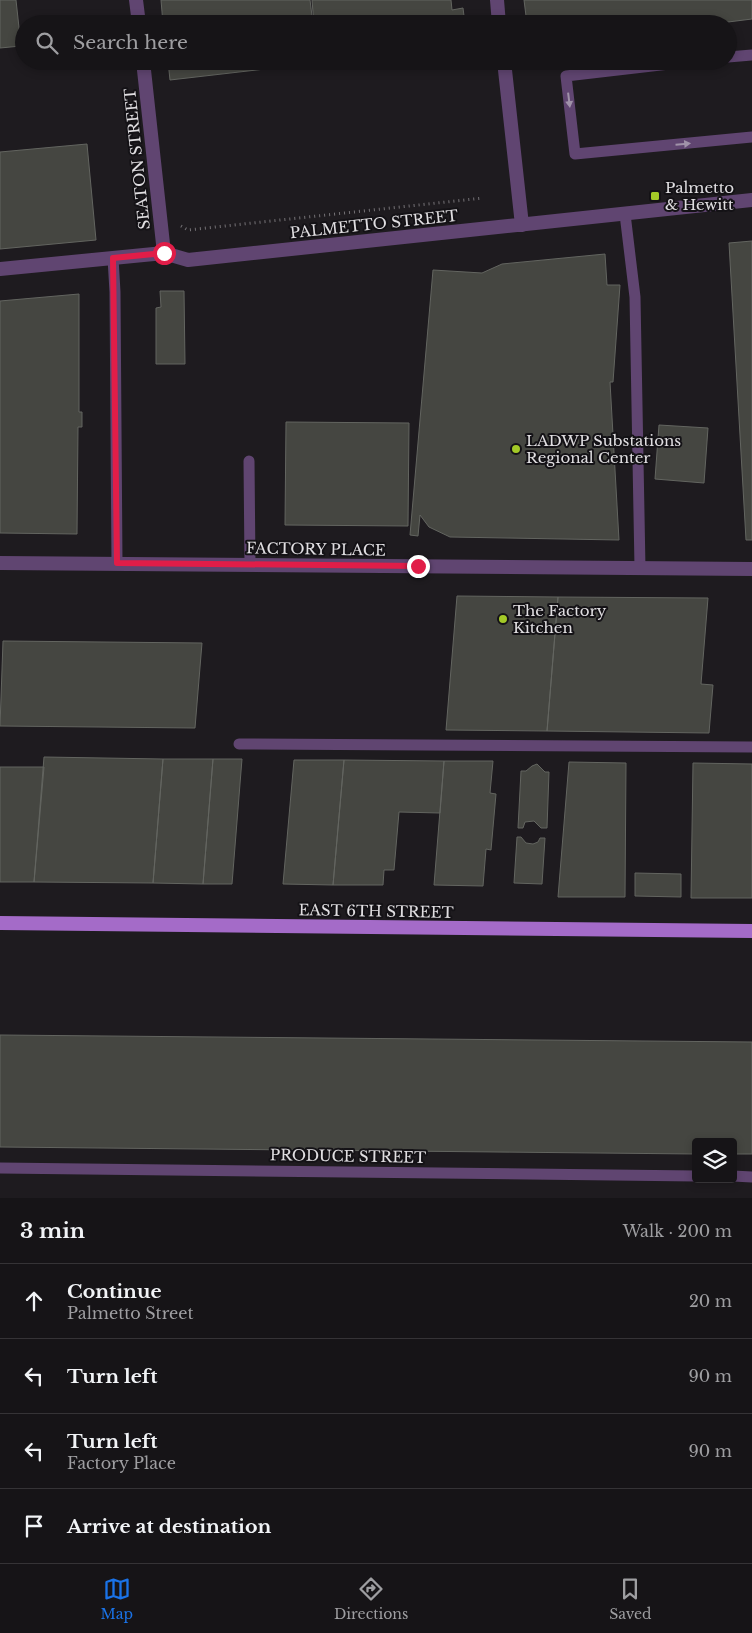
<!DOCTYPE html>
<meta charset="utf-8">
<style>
:root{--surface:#161417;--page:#1f1d20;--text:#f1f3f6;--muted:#9e9ea1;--line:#353336;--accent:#1a73e8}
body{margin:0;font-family:"Libre Baskerville",serif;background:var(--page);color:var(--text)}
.controls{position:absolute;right:15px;bottom:15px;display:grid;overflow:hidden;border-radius:5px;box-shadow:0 2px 8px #0003}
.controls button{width:45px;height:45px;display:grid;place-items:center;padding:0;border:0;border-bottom:1px solid var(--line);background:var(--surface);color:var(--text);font:25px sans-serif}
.stop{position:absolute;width:15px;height:15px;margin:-11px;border:4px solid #e11d48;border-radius:50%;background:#fff}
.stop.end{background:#e11d48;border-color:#fff;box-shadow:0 1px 5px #0008}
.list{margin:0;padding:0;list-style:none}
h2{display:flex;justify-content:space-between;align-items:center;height:65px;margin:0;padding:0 20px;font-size:21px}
h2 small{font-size:16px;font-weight:400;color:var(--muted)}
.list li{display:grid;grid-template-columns:32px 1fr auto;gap:15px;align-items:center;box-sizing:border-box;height:75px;padding:0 20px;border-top:1px solid var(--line)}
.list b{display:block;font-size:19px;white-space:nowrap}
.list p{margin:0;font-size:16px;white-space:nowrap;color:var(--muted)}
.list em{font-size:16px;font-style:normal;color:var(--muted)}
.icon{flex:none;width:28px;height:28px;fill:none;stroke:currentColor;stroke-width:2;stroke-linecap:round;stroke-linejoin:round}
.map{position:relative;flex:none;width:752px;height:1198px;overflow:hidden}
.search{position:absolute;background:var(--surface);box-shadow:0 2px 8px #0003;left:15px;right:15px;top:15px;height:55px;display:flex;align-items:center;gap:12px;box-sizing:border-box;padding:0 18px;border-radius:28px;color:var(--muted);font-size:19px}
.sheet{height:365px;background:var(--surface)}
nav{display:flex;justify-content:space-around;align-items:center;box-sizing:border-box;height:70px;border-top:1px solid var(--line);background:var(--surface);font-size:14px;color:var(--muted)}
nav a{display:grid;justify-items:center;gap:2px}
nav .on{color:var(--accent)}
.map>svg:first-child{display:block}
.building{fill:#454641;stroke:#636560}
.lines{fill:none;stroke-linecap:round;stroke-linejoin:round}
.path{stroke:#757276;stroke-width:3;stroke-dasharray:1 4;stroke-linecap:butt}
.service{stroke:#604571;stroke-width:11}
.minor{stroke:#604571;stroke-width:14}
.primary{stroke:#a46bc8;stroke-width:14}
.oneway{fill:#a092a9}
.route{stroke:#e11d48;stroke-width:6}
.poi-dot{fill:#a3c927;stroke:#141216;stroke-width:2}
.labels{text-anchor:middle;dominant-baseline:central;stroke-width:4;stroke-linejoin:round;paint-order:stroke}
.street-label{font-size:15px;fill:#e0dee1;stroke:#141216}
.poi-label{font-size:15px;fill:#e0dee1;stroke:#141216;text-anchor:start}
</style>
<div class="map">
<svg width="752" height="1198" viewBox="0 0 752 1198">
<rect width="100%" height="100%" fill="#1e1b1f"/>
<path class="building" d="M0,0H16L21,46L0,48Z
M161,0H310L313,24H163Z
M312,0H451L452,10L463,8L465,24H314Z
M524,0H752V19L712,24H527Z
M168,61H317V63L170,80Z
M342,61H401L343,68Z
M87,144L96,240L0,249V152Z
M752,241V540H746L729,243Z
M605,254L607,285H620L613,382H610L619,540L450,537L429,527L420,515L418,536L410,535L433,270L482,273L502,264Z
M160,291H184L185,364H156V308L161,307Z
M79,294V412H82V427H78L77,534L0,533V301Z
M286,422L409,423L408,526L285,525Z
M659,425L708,428L704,483L655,479Z
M457,596L558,597L547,731L446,730Z
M558,597L708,598L701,684L713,685L709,733L547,731Z
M3,641L202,643L195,728L0,726Z
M44,757L163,759L153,883L34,882Z
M163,759H213L203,884L153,883Z
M213,759H242L232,884H203Z
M294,760H344L333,885L283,884Z
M344,760L444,761L440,813L399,812L394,870H384L383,885H333Z
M444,761H493L490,793L496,794L491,850L486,849L483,886L434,885Z
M569,762L626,763L625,897H558Z
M693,763L752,764V898H691Z
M537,764L545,772H549L547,828H541L534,821L525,822L523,828H518L521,771H526L532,766Z
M0,767H44L34,882H0Z
M517,837H521L526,843L533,844L538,842L540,838H545L542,884L514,883Z
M635,873L681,874V897L635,896Z
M0,1035L752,1042V1154H733V1142H696V1154L0,1147Z"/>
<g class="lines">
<path class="path" d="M181,226L188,230L483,198"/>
<path class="service" d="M728,57L752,55
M695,61L566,76L575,154L752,137
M625,214L635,297L640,568
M113,258L115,292L117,563
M249,461L250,565
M239,744L752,747
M0,1168L696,1176
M733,1176L752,1177"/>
<path class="minor" d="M136,0L139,24
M497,0L499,24
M143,61L164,253
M504,61L522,225
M0,269L164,253L188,260L752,200
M0,563L752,569"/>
<path class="primary" d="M0,923L752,931"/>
</g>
<defs><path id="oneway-solid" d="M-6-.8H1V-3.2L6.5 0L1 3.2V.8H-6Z" transform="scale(1.25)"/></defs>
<g class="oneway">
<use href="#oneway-solid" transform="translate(569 100) rotate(83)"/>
<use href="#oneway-solid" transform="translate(683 144) rotate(-5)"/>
</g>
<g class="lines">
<path class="route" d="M164,253L113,258L117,563L418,566"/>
</g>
<g class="poi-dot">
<rect x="650" y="191" width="10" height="10" rx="2.5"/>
<circle cx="516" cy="449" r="5"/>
<circle cx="503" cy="619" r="5"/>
</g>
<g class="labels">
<g class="street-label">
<text transform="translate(137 159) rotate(-96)">SEATON STREET</text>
<text transform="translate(374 224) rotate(-6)">PALMETTO STREET</text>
<text transform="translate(316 549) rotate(1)">FACTORY PLACE</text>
<text transform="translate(376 911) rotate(1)">EAST 6TH STREET</text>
<text transform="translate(348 1156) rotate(1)">PRODUCE STREET</text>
</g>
<g class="poi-label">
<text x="665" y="187">Palmetto<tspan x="665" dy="17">&amp; Hewitt</tspan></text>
<text x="526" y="440">LADWP Substations<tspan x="526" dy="17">Regional Center</tspan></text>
<text x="513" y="610">The Factory<tspan x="513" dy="17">Kitchen</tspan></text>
</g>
</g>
</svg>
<div class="controls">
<button><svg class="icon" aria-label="layers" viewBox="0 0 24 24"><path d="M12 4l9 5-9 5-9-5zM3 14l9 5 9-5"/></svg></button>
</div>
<div class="stop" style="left:164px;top:253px"></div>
<div class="stop end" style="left:418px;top:566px"></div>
<div class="search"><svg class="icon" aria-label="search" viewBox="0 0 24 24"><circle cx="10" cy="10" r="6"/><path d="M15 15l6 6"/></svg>Search here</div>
</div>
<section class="sheet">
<h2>3 min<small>Walk · 200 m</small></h2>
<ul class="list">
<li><svg class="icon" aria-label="ahead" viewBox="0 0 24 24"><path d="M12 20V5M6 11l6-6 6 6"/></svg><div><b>Continue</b><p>Palmetto Street</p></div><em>20 m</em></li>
<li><svg class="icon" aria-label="left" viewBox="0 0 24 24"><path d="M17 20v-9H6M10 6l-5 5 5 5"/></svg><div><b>Turn left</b></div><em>90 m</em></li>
<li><svg class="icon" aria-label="left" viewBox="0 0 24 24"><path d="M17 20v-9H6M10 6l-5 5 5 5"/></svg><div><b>Turn left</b><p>Factory Place</p></div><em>90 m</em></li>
<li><svg class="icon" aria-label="arrive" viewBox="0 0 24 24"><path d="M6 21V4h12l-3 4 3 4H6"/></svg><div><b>Arrive at destination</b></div></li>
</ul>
</section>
<nav>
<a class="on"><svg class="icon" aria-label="map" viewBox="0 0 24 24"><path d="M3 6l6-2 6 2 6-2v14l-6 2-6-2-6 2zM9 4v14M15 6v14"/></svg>Map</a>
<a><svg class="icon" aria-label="directions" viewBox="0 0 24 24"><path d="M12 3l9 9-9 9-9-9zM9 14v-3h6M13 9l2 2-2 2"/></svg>Directions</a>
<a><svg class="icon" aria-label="saved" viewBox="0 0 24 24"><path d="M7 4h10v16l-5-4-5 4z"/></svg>Saved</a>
</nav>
